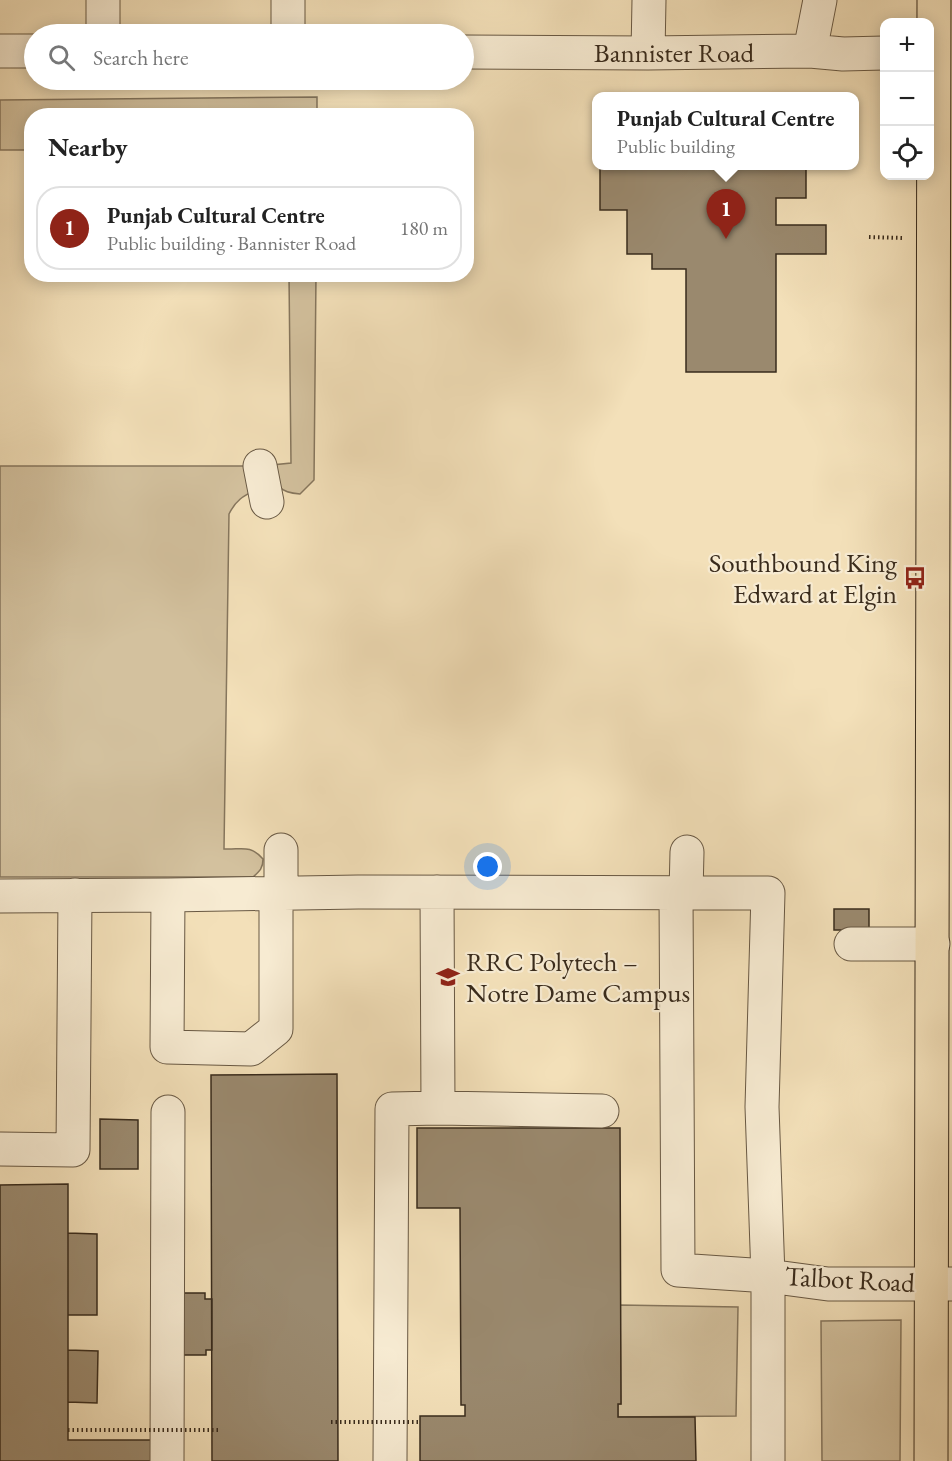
<!DOCTYPE html>
<meta charset="utf-8">
<style>
:root{--surface:#fff;--page:#f2f2f2;--text:#222;--muted:#767676;--line:#e0e0e0;--accent:#8f2418}
body{margin:0;font-family:"EB Garamond",serif;background:var(--page);color:var(--text)}
.controls{position:absolute;right:18px;top:18px;display:grid;overflow:hidden;border-radius:12px;box-shadow:0 3px 15px #0003}
.controls button{width:54px;height:54px;display:grid;place-items:center;padding:0;border:0;border-bottom:2px solid var(--line);background:var(--surface);color:var(--text);font:30px sans-serif}
.you{position:absolute;left:488px;top:867px;width:21px;height:21px;margin:-15px;border:4px solid #fff;border-radius:50%;background:#1a73e8;box-shadow:0 0 0 9px #1a73e833}
.badge{display:grid;place-items:center;width:39px;height:39px;border-radius:50%;background:var(--accent);color:#fff;font-size:20px;font-weight:700}
.pin{position:absolute;translate:-50% -50px;filter:drop-shadow(0 2px 3px #0008)}
.pin::after{content:'';position:absolute;top:32px;width:21px;height:18px;background:inherit;clip-path:polygon(0 0,100% 0,50% 100%)}
.popup{position:absolute;left:592px;top:92px;width:267px;height:78px;box-sizing:border-box;display:grid;place-content:center;border-radius:12px;background:var(--surface);filter:drop-shadow(0 2px 4px #0005);font-size:20px;white-space:nowrap;color:var(--muted)}
.popup b{font-size:22px;color:var(--text)}
.popup::after{content:'';position:absolute;left:50%;top:100%;margin-left:-12px;border:12px solid transparent;border-top-color:var(--surface)}
.list{margin:0;padding:0;list-style:none}
h2{display:flex;justify-content:space-between;align-items:center;height:78px;margin:0;padding:0 24px;font-size:26px}
h2 small{font-size:20px;font-weight:400;color:var(--muted)}
.list li{display:grid;grid-template-columns:39px 1fr auto;gap:18px;align-items:center;box-sizing:border-box;height:84px;margin:0 12px 12px;padding:0 12px;border:2px solid var(--line);border-radius:24px}
.list b{display:block;font-size:22px;white-space:nowrap}
.list p{margin:0;font-size:20px;white-space:nowrap;color:var(--muted)}
.list em{font-size:20px;font-style:normal;color:var(--muted)}
.icon{flex:none;width:33px;height:33px;fill:none;stroke:currentColor;stroke-width:2;stroke-linecap:round;stroke-linejoin:round}
.map{position:relative;flex:none;width:952px;height:1461px;overflow:hidden}
.search{position:absolute;background:var(--surface);box-shadow:0 3px 15px #0003;left:24px;top:24px;width:450px;height:66px;display:flex;align-items:center;gap:15px;box-sizing:border-box;padding:0 21px;border-radius:33px;color:var(--muted);font-size:22px}
.panel{position:absolute;background:var(--surface);box-shadow:0 3px 15px #0003;left:24px;top:108px;width:450px;height:174px;border-radius:24px}
.map>svg:first-child{display:block}
.green{fill:#d3c19e;stroke:#86765d;stroke-width:1.5}
.building{fill:#9a896e;stroke:#392b1c;stroke-width:1.5}
.lines{fill:none;stroke-linecap:round;stroke-linejoin:round}
.minor-casing{stroke:#685843;stroke-width:35}
.major-casing{stroke:#392b1c;stroke-width:35}
.path{stroke:#392b1c;stroke-width:4;stroke-dasharray:1.5 3;stroke-linecap:butt}
.minor{stroke:#f7ebd2;stroke-width:33}
.major{stroke:#f3e0b9;stroke-width:33}
.path-bridge{stroke:#392b1c;stroke-width:4;stroke-dasharray:1.5 3;stroke-linecap:butt}
.labels{text-anchor:middle;dominant-baseline:central;stroke-width:4.5;stroke-linejoin:round;paint-order:stroke}
.street-label{font-size:27px;fill:#392b1c;stroke:#f7ebd2}
.poi-label{font-size:27px;fill:#392b1c;stroke:#f7ebd2;text-anchor:end}
</style>
<div class="map">
<svg width="952" height="1461" viewBox="0 0 952 1461">
<rect width="100%" height="100%" fill="#f3e0b9"/>
<filter id="stains"><feTurbulence type="fractalNoise" baseFrequency=".00333" numOctaves="4"/><feColorMatrix values="0 0 0 0 .2 0 0 0 0 .09 0 0 0 0 .02 0 0 0 .5 -.17"/></filter>
<radialGradient id="worn" r=".72"><stop offset=".6" stop-color="#630" stop-opacity="0"/><stop offset="1" stop-color="#630" stop-opacity=".3"/></radialGradient>
<path class="green" d="M317,97V115L32,116L31,150H0V100Z
M289,275H316L314,480L300,494C277,492 277,486 272,465L291,463Z
M0,466H251L256,490C243,496 236,500 229,514L224,849C241,850 250,844 263,859C263,868 260,871 253,877H0Z
M620,1305L738,1307L736,1416L618,1417V1404H621Z
M901,1320L900,1461H822L821,1321Z"/>
<path class="building" d="M600,166H806V198H776V225H826V254H776V372H686V269H652V254H627V210H600Z
M834,909H869V930H834Z
M337,1074L338,1461H212L211,1075Z
M100,1119L138,1120V1169H100Z
M417,1128H620L621,1404H618V1417H695L696,1461H420V1416H465V1405H461L460,1208H417Z
M68,1184V1440H151V1461H0V1185Z
M68,1233L97,1234V1315H68Z
M181,1293H205V1299H212V1350H206V1355H182Z
M68,1350L98,1351L97,1403L68,1402Z"/>
<g class="lines">
<g class="minor-casing">
<path id="minor" d="M103,0V34
M288,0V34
M0,51H34
M810,51L820,0
M464,52L648,53L810,51L843,54L884,53
M648,53L649,0
M260,466L267,502
M281,850V893
M437,892L438,1108
M676,893L678,1270L768,1276L828,1284H952
M686,893L687,852
M168,895L167,1047L251,1049L276,1029V893
M0,896L168,895L358,892L768,893L762,1107L768,1276V1461
M851,944H933
M0,1149L73,1150L75,895
M167,1461L168,1112
M390,1461L392,1109L438,1108L602,1111"/>
</g>
<g class="major-casing">
<path id="major" d="M931,1461L934,0"/>
</g>
<path class="path" d="M869,237L903,238"/>
<use href="#minor" class="minor"/>
<use href="#major" class="major"/>
<path class="path-bridge" d="M331,1422H420
M68,1430H221"/>
</g>
<defs>
<g id="bus-bare" transform="scale(1.8)"><path d="M-5-6H5V4H4V6H2V4H-2V6H-4V4H-5ZM-3.5-4V0h7V-4ZM-3.5 1.2v1.5H-2V1.2ZM2 1.2v1.5H3.5V1.2Z" fill="#8f2418" stroke="#f7ebd2" stroke-width="2.5" paint-order="stroke"/></g>
<g id="university-bare" transform="scale(1.8)"><path d="M0-5L7-2L0 1L-7-2ZM-4 1L0 2.5L4 1V4Q0 6-4 4Z" fill="#8f2418" stroke="#f7ebd2" stroke-width="2.5" paint-order="stroke"/></g>
</defs>
<g fill-rule="evenodd">
<use href="#bus-bare" x="915" y="578"/>
<use href="#university-bare" x="448" y="977"/>
</g>
<g class="labels">
<g class="street-label">
<text x="674" y="52">Bannister Road</text>
<text transform="translate(850 1279) rotate(3)">Talbot Road</text>
</g>
<g class="poi-label">
<text x="897" y="562">Southbound King<tspan x="897" dy="31">Edward at Elgin</tspan></text>
<text x="466" y="961" text-anchor="start">RRC Polytech –<tspan x="466" dy="31">Notre Dame Campus</tspan></text>
</g>
</g>
<rect width="100%" height="100%" filter="url(#stains)"/>
<rect width="100%" height="100%" fill="url(#worn)"/>
</svg>
<div class="controls">
<button>+</button>
<button>−</button>
<button><svg class="icon" aria-label="locate" viewBox="0 0 24 24"><circle cx="12" cy="12" r="6"/><path d="M12 2v4M12 18v4M2 12h4M18 12h4"/></svg></button>
</div>
<div class="you"></div>
<div class="pin badge" style="left:726px;top:239px">1</div>
<div class="popup"><b>Punjab Cultural Centre</b>Public building</div>
<div class="search"><svg class="icon" aria-label="search" viewBox="0 0 24 24"><circle cx="10" cy="10" r="6"/><path d="M15 15l6 6"/></svg>Search here</div>
<section class="panel">
<h2>Nearby<small></small></h2>
<ul class="list">
<li><span class="badge">1</span><div><b>Punjab Cultural Centre</b><p>Public building · Bannister Road</p></div><em>180 m</em></li>
</ul>
</section>
</div>
